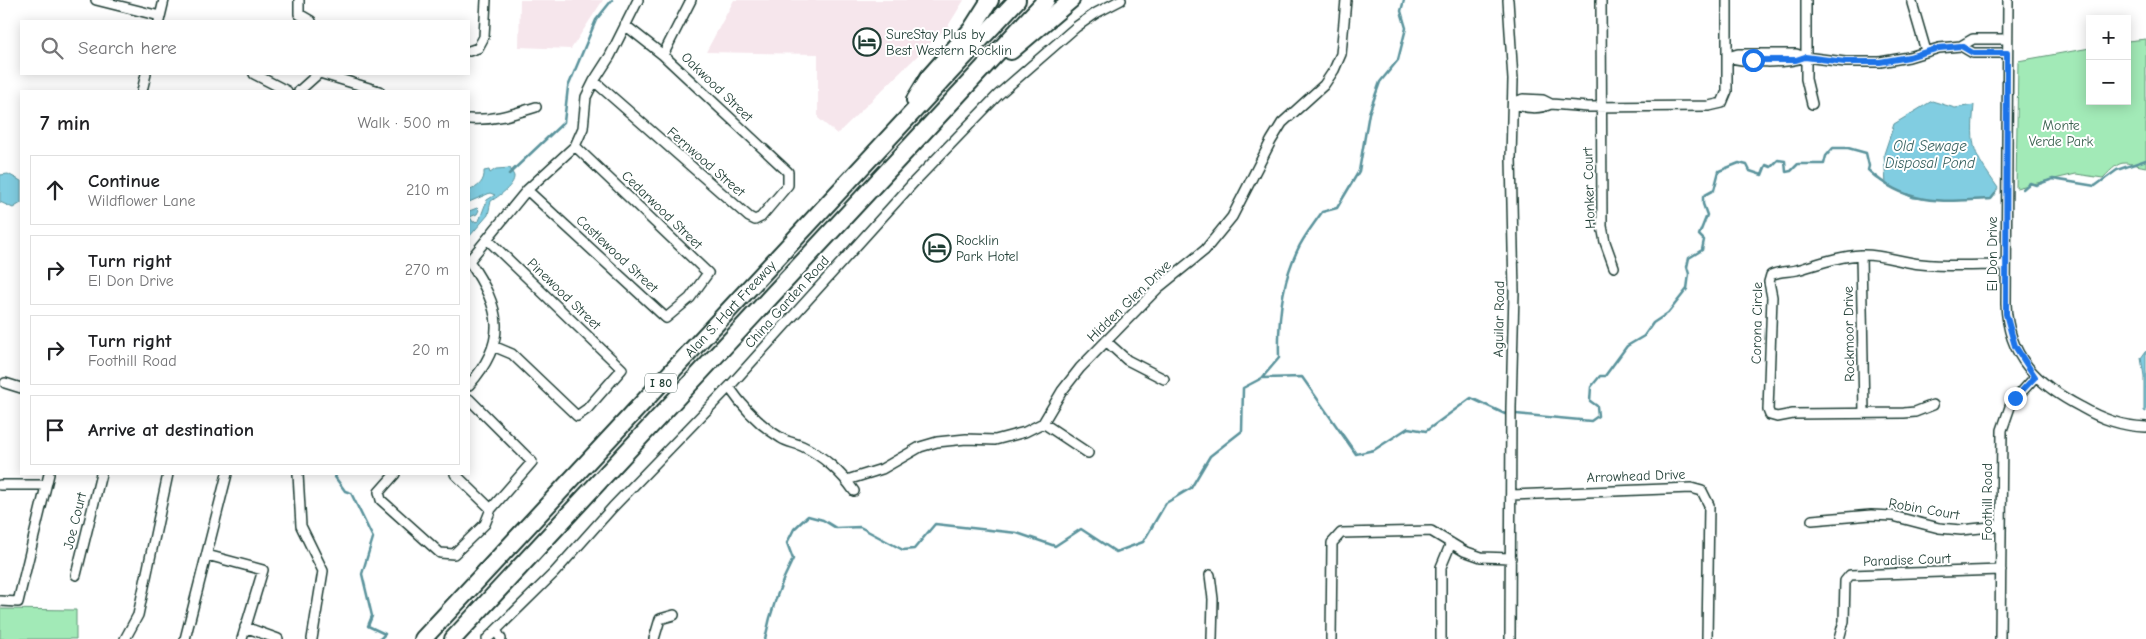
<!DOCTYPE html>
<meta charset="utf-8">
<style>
:root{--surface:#fff;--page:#f2f2f2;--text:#202124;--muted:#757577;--line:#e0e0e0}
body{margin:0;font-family:"Comic Neue",sans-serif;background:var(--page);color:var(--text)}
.controls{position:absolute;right:15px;top:15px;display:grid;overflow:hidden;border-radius:0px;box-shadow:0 2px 12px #0003}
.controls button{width:45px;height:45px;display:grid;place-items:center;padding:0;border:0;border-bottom:1px solid var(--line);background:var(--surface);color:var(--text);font:25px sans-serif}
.stop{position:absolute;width:15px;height:15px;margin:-11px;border:4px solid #1a73e8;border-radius:50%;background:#fff}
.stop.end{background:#1a73e8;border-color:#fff;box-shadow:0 1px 5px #0008}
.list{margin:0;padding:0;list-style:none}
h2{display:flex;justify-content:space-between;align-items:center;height:65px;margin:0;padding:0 20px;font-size:21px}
h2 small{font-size:16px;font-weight:400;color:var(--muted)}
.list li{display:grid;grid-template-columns:32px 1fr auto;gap:15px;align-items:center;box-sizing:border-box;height:70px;margin:0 10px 10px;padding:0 10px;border:1px solid var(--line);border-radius:0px}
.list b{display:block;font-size:19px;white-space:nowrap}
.list p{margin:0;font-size:16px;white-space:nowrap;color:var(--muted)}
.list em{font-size:16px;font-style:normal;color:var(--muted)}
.icon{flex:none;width:28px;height:28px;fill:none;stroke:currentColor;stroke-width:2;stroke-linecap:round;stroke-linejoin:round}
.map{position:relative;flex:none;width:2146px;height:639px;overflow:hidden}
.search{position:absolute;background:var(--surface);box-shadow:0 2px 12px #0003;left:20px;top:20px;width:450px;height:55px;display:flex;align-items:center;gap:12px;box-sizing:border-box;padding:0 18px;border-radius:0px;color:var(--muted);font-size:19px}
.panel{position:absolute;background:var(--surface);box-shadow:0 2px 12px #0003;left:20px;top:90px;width:450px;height:385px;border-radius:0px}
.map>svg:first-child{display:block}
.built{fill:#f6e6ec}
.green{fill:#a2eab7;stroke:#609476}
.water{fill:#81cde1;stroke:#5a939c}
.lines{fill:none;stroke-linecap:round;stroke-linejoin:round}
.stream{stroke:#5a939c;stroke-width:2.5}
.street-casing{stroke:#1f3d34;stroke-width:12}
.highway-casing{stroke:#1f3d34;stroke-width:20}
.street{stroke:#fff;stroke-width:9}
.highway{stroke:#fff;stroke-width:16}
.route{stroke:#1a73e8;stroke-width:6}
.labels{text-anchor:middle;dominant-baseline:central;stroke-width:4;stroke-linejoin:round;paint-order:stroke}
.shield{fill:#fff;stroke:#627771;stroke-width:1}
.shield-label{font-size:12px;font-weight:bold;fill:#1f3d34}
.poi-label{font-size:14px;fill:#1f3d34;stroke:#fff;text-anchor:start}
.street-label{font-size:14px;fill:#1f3d34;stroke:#fff}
.park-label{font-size:14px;fill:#39604e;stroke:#fff}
.water-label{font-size:15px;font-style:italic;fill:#38615f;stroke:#fff}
</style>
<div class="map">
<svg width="2146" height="639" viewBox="0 0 2146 639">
<rect width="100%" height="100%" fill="#fff"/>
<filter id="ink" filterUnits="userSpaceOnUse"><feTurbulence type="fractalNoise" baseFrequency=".02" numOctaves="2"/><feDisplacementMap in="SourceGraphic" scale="10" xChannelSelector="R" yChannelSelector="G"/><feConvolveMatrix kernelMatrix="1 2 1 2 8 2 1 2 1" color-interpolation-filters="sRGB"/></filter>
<g filter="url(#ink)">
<path class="built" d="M520,0H603L571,49L519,47Z
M734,0H964L948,26L837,134L818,118V54L706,52Z"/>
<path class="green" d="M2146,39V167C2122,163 2123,157 2103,178L2076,174L2016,188L2018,61L2090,48V101H2127V41Z
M0,609L76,610V639H0Z"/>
<path class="water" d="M1932,101L1955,108L1974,105C1970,149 1973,152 1998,188L1992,199L1951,201L1913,198L1886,185L1884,154L1894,124Z
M510,168C511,171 513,173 514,176C515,185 498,197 491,201L488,215L469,237V211L477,208L479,210L477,214L470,217L473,222L479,221L487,200L495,195L490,193L469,202V190C478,188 485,181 484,171L489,170L490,173L496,169Z
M8,174L21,181V203L13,208L0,202V175Z
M2146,351V412L2144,411V376L2141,358Z"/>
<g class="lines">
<path class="stream" d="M509,174L564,122L568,87L596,20L612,0
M2023,189L2030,183L2036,185L2053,179L2095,186L2117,170L2146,160
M1263,378L1302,377L1356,454L1374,450L1408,428L1426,431L1471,398L1505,414
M1516,414L1591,421L1598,416L1597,406L1590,401L1591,387L1600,376H1605L1627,346L1644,336L1653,323L1668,313L1687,289L1689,274L1687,267L1689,258L1702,250L1704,240L1699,235L1707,215L1703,204V196L1714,190L1719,171L1739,163L1747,165L1750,171L1762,175L1766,165L1771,167L1778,160L1785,161L1786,172L1791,171L1798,164H1824L1826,156L1833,148H1848L1866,153L1869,166L1868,170C1906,206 1943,202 1991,199L1995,194
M337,474L335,477L345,491L351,493L373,538L362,574L372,616L368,626L385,634L380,639
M765,639C771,609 779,586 793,559L787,543L794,529L808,516L823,520L836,528L860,527L903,550L914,549L935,524L1017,533L1055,546L1081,529L1116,552L1143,542L1166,503L1191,488L1210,456L1242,431L1243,388L1262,378L1279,358C1278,322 1281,284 1297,251C1303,237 1314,224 1322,212L1337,208L1359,171L1369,113L1380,82L1398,60L1406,28L1401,11L1404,0"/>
<g class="street-casing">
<path id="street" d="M96,0L160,16
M299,0V14L311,21
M1508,0L1513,80L1511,158L1514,292L1511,407L1510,639
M1601,0L1602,226L1605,242L1614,267
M1806,0V79L1812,104
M2008,0L2006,304C2008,357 2037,384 2081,407C2102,419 2121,426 2146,427
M1912,3L1926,51
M159,21L164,0
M1961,46L1973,53H2007
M469,51L478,48L484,37L486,0
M663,55L691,0
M1728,57L1738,54H1796L1805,57L1845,62H1880L1909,57L1939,48L1961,46L1973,39H2007
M1728,57C1747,63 1786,64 1805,57
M254,74L287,91
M323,74L379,91
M594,81L749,217L755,220L761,217L788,185V172L663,55L625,25
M142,91L146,74
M299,91L318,74
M1513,103L1523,99L1543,100L1551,104L1588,107L1709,106L1722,103L1727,91V0
M1513,103C1525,108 1538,110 1551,104
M469,119C493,121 513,114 536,107
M527,190L666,318L690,298L708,273L575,146
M488,240L622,369L587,409L577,416L512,354L493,346
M1861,255L1864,413
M469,261L527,190L575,146L583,128L586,97L594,81L610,56L638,0
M1107,342L1127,360L1164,379
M5,383L21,388
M469,385C509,340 501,308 469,261
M729,387C742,406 761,426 781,438C787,442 795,443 802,446C822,455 842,473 854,491
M1933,405L1915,412L1904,413L1793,414L1777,417L1770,415L1768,410L1772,297L1769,282L1771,275C1779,271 1788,272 1797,270C1818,264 1839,256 1861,255C1882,254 1900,262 1921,264C1949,267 1978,265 2006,265
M1043,423L1088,453
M298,474L301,526L323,571L312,639
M395,474L379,492L381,500L440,553L454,554L485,524L491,509L532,462L469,399
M455,474L491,509
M847,480L882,469L920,447L937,442L966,439L995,440L1025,432L1043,423L1062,391L1080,368L1158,288L1205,250L1232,217L1271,141L1282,123L1324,85L1334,70L1341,54L1346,0
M0,485H46
M1511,495L1691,488L1702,491L1709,505L1707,639
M1812,520L1871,515L1893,516L1939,528L1961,530L2001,526
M207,555L263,570L242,639
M76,575L101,474
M1210,575L1213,599L1212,639
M0,601L18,602L49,474
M245,627L278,639
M496,630L501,639
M125,639L138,615L168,474
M185,639L227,474
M487,639L554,573L613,507L729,387L914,182L998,95L1076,27L1096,13L1121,0
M654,639L660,619L674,615
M1331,639L1332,543L1341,533L1431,531L1464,551L1481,557L1511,558
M1441,639V567L1451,543
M1839,639L1844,621L1845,581L1850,575L2001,570
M2000,639L2002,430L2011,404L2035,377"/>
</g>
<g class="highway-casing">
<g id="highway">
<path d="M1011,51L1071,0"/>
<path d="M915,100L929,77L971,30L990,0"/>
<path id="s1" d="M423,639L1017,0"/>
<path d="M453,639L1046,0"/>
</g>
</g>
<use href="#street" class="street"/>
<use href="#highway" class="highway"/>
</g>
</g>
<g class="lines" filter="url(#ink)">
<path class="route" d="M1753,60H1796L1805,57L1845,62H1880L1909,57L1939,48L1961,46L1973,53H2007L2006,314L2015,346L2035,377L2015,398"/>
</g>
<defs>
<g id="hotel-ring" transform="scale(1.4375)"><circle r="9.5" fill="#fff" stroke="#1f3d34" stroke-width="1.5"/><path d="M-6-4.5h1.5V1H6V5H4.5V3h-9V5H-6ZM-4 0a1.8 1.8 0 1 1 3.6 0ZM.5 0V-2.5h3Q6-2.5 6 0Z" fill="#1f3d34"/></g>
</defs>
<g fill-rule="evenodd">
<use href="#hotel-ring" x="867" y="42"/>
<use href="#hotel-ring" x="937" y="248"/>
</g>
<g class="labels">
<rect class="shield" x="645" y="373.5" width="32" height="19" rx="4"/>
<g class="shield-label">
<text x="661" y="383">I 80</text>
</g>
<g class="poi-label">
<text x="886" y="34">SureStay Plus by<tspan x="886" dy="16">Best Western Rocklin</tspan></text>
<text x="956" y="240">Rocklin<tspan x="956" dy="16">Park Hotel</tspan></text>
</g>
<g class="street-label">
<text transform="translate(717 87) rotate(44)">Oakwood Street</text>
<text transform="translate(706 162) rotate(41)">Fernwood Street</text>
<text transform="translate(1589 188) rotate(-92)">Honker Court</text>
<text transform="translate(662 210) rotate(44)">Cedarwood Street</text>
<text transform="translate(617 254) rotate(43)">Castlewood Street</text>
<text transform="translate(1992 254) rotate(-90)">El Don Drive</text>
<text transform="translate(564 294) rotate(44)">Pinewood Street</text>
<text transform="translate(1129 301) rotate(-44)">Hidden Glen Drive</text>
<text transform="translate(787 302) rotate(-48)">China Garden Road</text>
<text stroke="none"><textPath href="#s1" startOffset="451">Alan S. Hart Freeway</textPath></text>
<text transform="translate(1499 319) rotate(-89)">Aguilar Road</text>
<text transform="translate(1757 323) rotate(-89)">Corona Circle</text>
<text transform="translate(1849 334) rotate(-91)">Rockmoor Drive</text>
<text transform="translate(1636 476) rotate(-2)">Arrowhead Drive</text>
<text transform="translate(1987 502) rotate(-90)">Foothill Road</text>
<text transform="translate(1924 509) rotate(10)">Robin Court</text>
<text transform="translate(75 521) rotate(-76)">Joe Court</text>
<text transform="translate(1907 560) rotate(-2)">Paradise Court</text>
</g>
<g class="park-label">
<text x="2061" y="125">Monte<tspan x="2061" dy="16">Verde Park</tspan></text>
</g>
<g class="water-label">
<text x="1930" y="146">Old Sewage<tspan x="1930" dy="17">Disposal Pond</tspan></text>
</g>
</g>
</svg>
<div class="controls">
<button>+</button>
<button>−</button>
</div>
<div class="stop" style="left:1753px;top:60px"></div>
<div class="stop end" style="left:2015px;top:398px"></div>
<div class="search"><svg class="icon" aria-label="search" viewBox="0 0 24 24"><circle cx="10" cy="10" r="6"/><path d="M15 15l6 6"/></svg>Search here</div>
<section class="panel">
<h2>7 min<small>Walk · 500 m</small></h2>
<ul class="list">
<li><svg class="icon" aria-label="ahead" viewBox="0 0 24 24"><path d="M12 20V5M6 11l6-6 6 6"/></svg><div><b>Continue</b><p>Wildflower Lane</p></div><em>210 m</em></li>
<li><svg class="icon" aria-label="right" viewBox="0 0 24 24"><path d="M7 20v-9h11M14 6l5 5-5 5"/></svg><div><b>Turn right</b><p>El Don Drive</p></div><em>270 m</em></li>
<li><svg class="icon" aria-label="right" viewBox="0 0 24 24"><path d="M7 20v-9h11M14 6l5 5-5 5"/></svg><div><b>Turn right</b><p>Foothill Road</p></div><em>20 m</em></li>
<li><svg class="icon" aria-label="arrive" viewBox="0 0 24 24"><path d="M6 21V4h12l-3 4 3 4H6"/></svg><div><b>Arrive at destination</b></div></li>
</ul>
</section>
</div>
